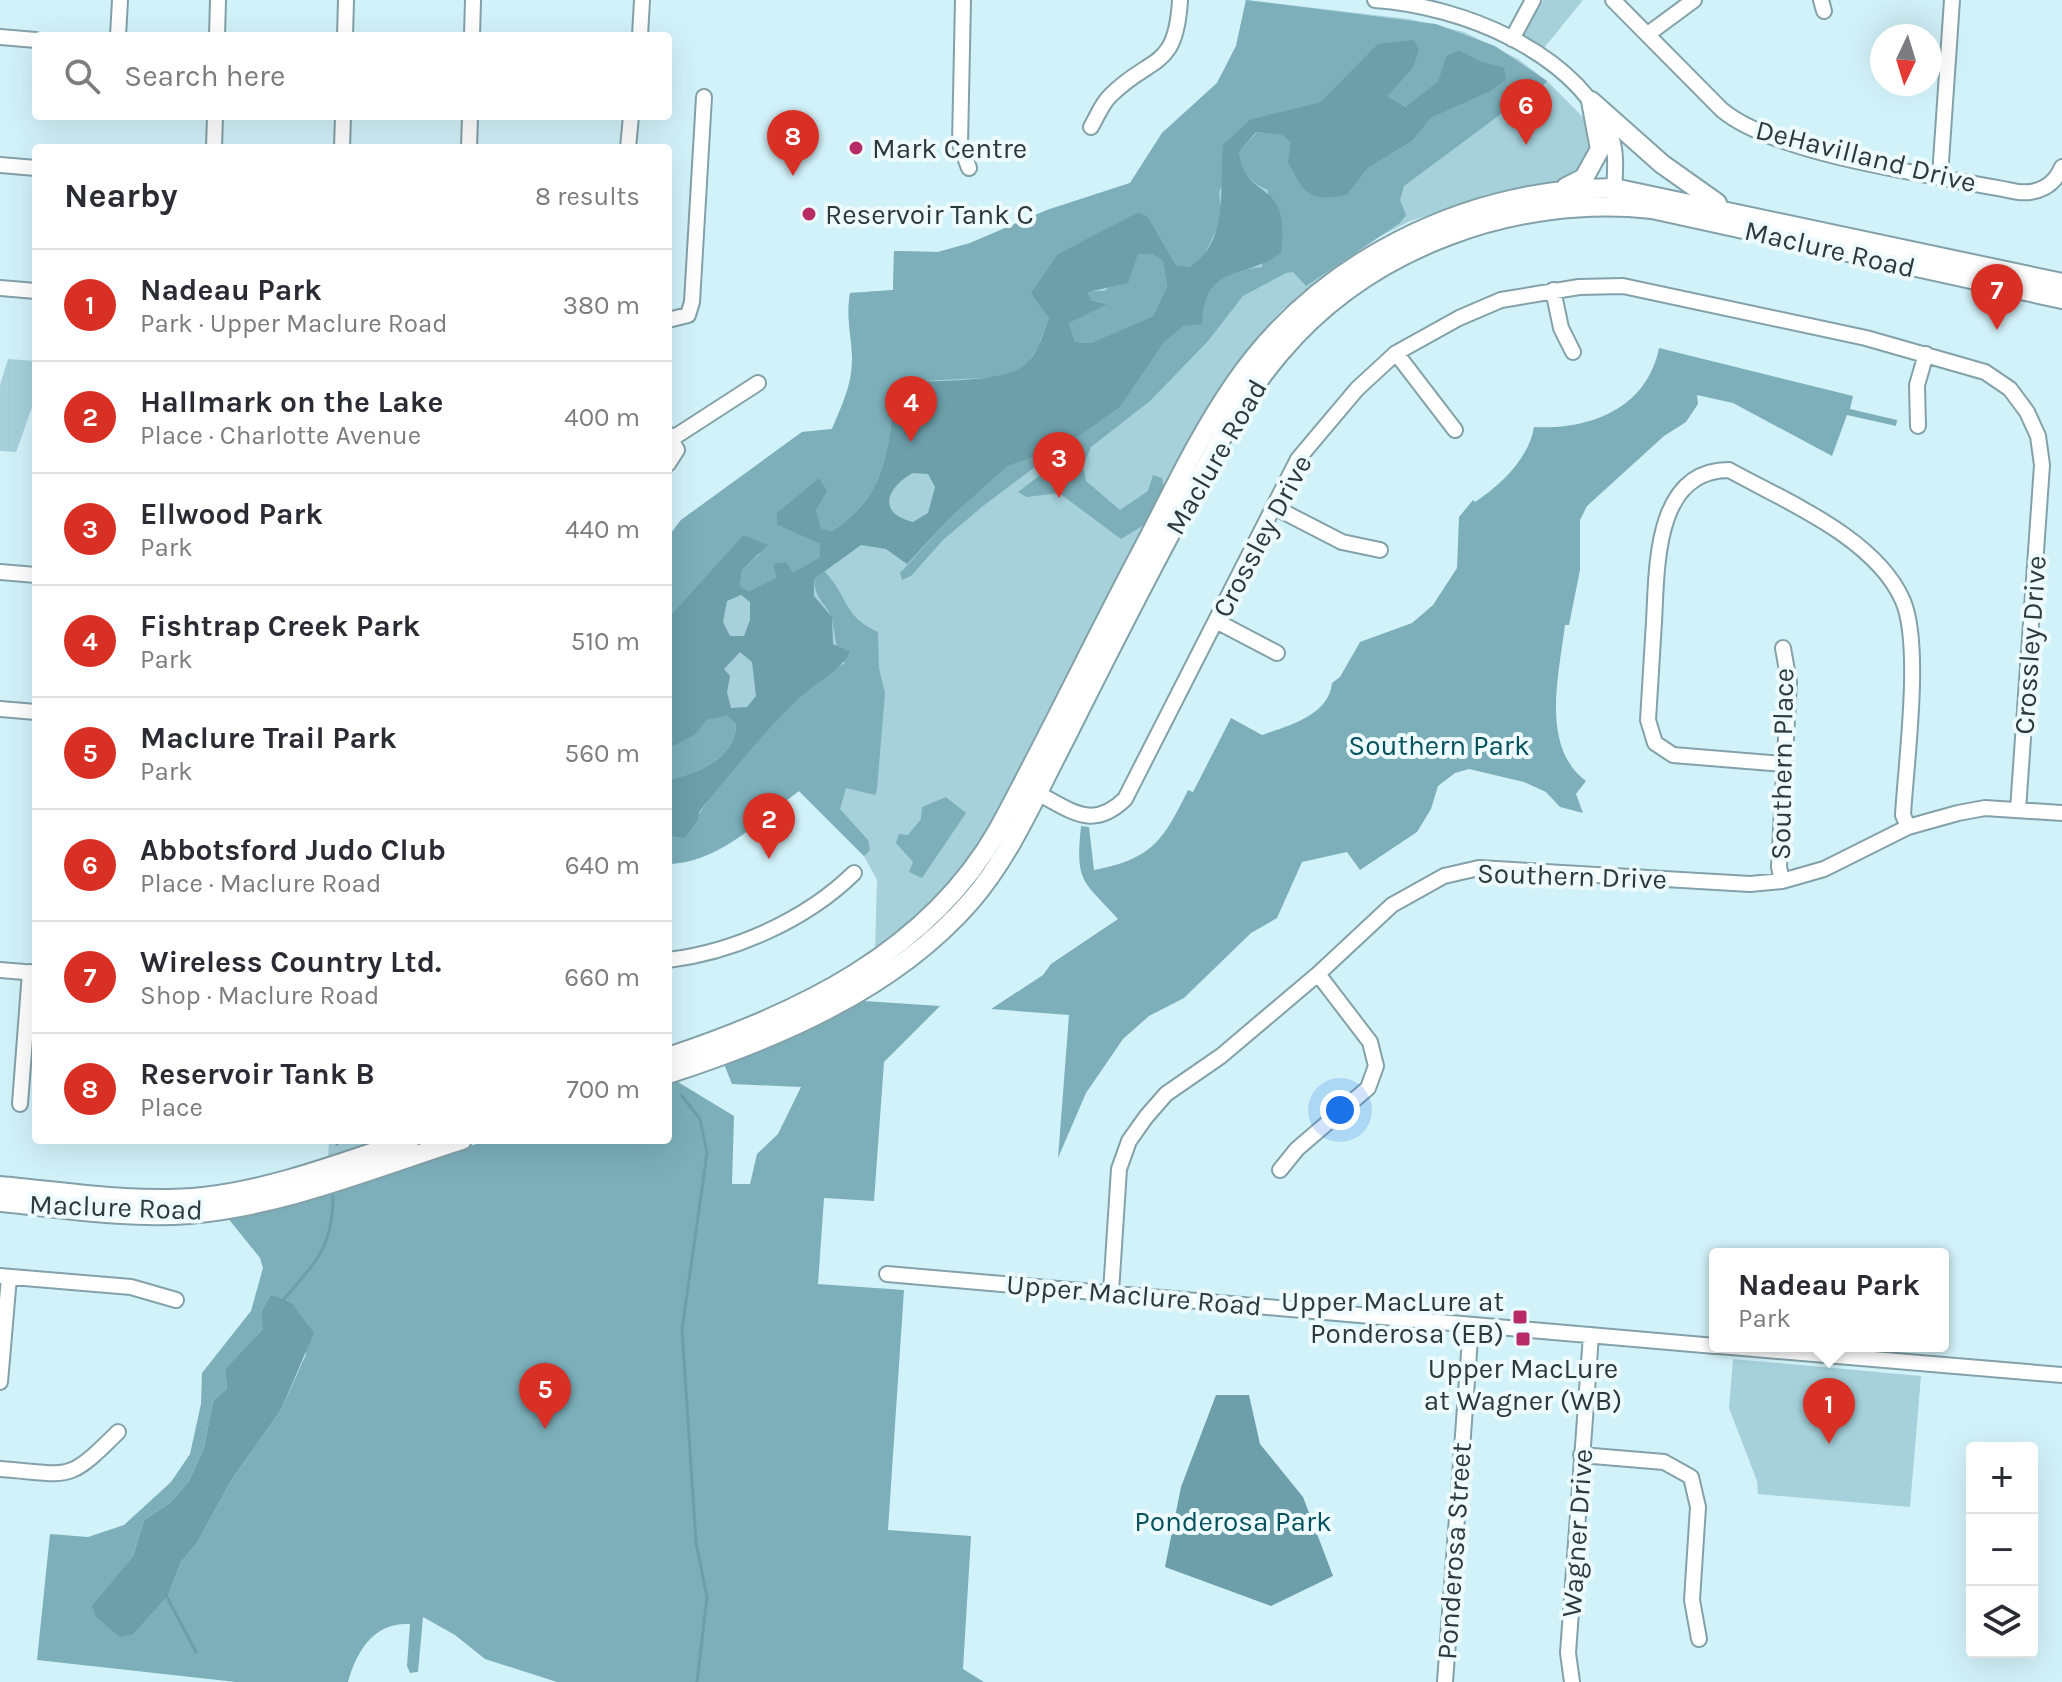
<!DOCTYPE html>
<meta charset="utf-8">
<style>
:root{--surface:#fff;--page:#f2f2f3;--text:#2b2b33;--muted:#7c7c81;--line:#e1e1e2;--accent:#d93025}
body{margin:0;font-family:Karla,sans-serif;background:var(--page);color:var(--text)}
.controls{position:absolute;right:24px;bottom:24px;display:grid;overflow:hidden;border-radius:8px;box-shadow:0 8px 32px #0002}
.controls button{width:72px;height:72px;display:grid;place-items:center;padding:0;border:0;border-bottom:2px solid var(--line);background:var(--surface);color:var(--text);font:40px sans-serif}
.compass{position:absolute;left:1870px;top:24px;width:72px;height:72px;border-radius:50%;background:var(--surface);box-shadow:0 8px 32px #0002;rotate:184deg}
.you{position:absolute;left:1340px;top:1110px;width:28px;height:28px;margin:-20px;border:6px solid #fff;border-radius:50%;background:#1a73e8;box-shadow:0 0 0 12px #1a73e833}
.badge{display:grid;place-items:center;width:52px;height:52px;border-radius:50%;background:var(--accent);color:#fff;font-size:26px;font-weight:700}
.pin{position:absolute;translate:-50% -66px;filter:drop-shadow(0 2px 4px #0008)}
.pin::after{content:'';position:absolute;top:42px;width:28px;height:24px;background:inherit;clip-path:polygon(0 0,100% 0,50% 100%)}
.popup{position:absolute;left:1709px;top:1248px;width:240px;height:104px;box-sizing:border-box;display:grid;place-content:center;border-radius:8px;background:var(--surface);filter:drop-shadow(0 2px 6px #0005);font-size:26px;white-space:nowrap;color:var(--muted)}
.popup b{font-size:30px;color:var(--text)}
.popup::after{content:'';position:absolute;left:50%;top:100%;margin-left:-16px;border:16px solid transparent;border-top-color:var(--surface)}
.list{margin:0;padding:0;list-style:none}
h2{display:flex;justify-content:space-between;align-items:center;height:104px;margin:0;padding:0 32px;font-size:34px}
h2 small{font-size:26px;font-weight:400;color:var(--muted)}
.list li{display:grid;grid-template-columns:52px 1fr auto;gap:24px;align-items:center;box-sizing:border-box;height:112px;padding:0 32px;border-top:2px solid var(--line)}
.list b{display:block;font-size:30px;white-space:nowrap}
.list p{margin:0;font-size:26px;white-space:nowrap;color:var(--muted)}
.list em{font-size:26px;font-style:normal;color:var(--muted)}
.icon{flex:none;width:44px;height:44px;fill:none;stroke:currentColor;stroke-width:2;stroke-linecap:round;stroke-linejoin:round}
.map{position:relative;flex:none;width:2062px;height:1682px;overflow:hidden}
.search{position:absolute;background:var(--surface);box-shadow:0 8px 32px #0002;left:32px;top:32px;width:640px;height:88px;display:flex;align-items:center;gap:20px;box-sizing:border-box;padding:0 28px;border-radius:8px;color:var(--muted);font-size:30px}
.panel{position:absolute;background:var(--surface);box-shadow:0 8px 32px #0002;left:32px;top:144px;width:640px;height:1000px;border-radius:8px}
.map>svg:first-child{display:block}
.green{fill:#a6d1db}
.forest{fill:#7cafba;fill-rule:evenodd}
.water{fill:#6c9faa;fill-rule:evenodd}
.lines{fill:none;stroke-linecap:round;stroke-linejoin:round}
.stream{stroke:#6c9faa;stroke-width:3}
.minor-casing{stroke:#83a1a8;stroke-width:18}
.major-casing{stroke:#83a1a8;stroke-width:22}
.minor{stroke:#fff;stroke-width:14}
.major{stroke:#fff;stroke-width:18}
.poi-dot{fill:#b72c66;stroke:#eefbfe;stroke-width:3}
.labels{text-anchor:middle;dominant-baseline:central;stroke-width:8;stroke-linejoin:round;paint-order:stroke}
.poi-label{font-size:28px;fill:#2d3a3c;stroke:#eefbfe;text-anchor:start}
.street-label{font-size:28px;fill:#2d3a3c;stroke:#eefbfe}
.park-label{font-size:28px;fill:#04525e;stroke:#eefbfe}
</style>
<div class="map">
<svg width="2062" height="1682" viewBox="0 0 2062 1682">
<rect width="100%" height="100%" fill="#d2f2f9"/>
<path class="green" d="M1246,0L1409,19L1464,32L1518,59L1547,81L1590,124L1594,143L1581,171L1563,181L1488,194L1408,222L1375,239L1283,309L1257,338L1212,403L996,818L946,894L875,951L877,880L864,856L799,791C760,820 719,863 668,864V537L681,520L802,432L832,429C842,405 853,383 852,356C851,332 846,318 850,293L893,290L894,251L938,252L970,243L1047,210L1130,183L1162,133L1217,83L1236,46Z
M1543,0H1583L1540,53L1520,39Z
M8,359L36,361V396L16,452L0,451V385Z
M329,1140H383L328,1158Z
M1733,1359L1921,1376L1910,1507L1758,1494L1757,1481L1729,1408Z"/>
<path class="forest" d="M1246,0L1436,24L1495,46L1547,81L1541,88L1505,111L1404,186L1400,200L1406,215L1400,223L1306,286L1293,272L1286,273L1243,296L1208,341L1150,401L1091,447L1083,466L1086,481L1120,510L1148,491L1153,475L1162,478L1165,495L1144,525L1121,539L1059,493L1027,497L1018,492L1043,473L1042,468L1035,467L983,506L943,540L911,576L902,580L900,573L951,517L1008,466L1064,447L1120,407L1165,341L1203,303L1214,283L1234,271L1262,267L1268,190C1249,182 1242,173 1239,152L1257,132L1282,135L1347,195L1368,168L1412,141L1431,118L1487,93L1504,67L1482,62L1459,50L1446,56L1438,81L1407,107L1388,96L1413,68L1379,44L1320,102L1251,119L1219,192L1222,218L1202,260L1189,267L1176,265L1148,217L1049,318L1038,347L1026,366L1003,377L898,382C886,446 892,491 832,531L821,530L816,510L777,525L820,544V557L792,574L773,564L776,578L749,591L740,586L742,570L760,554L743,535L668,618V537L681,520L802,432L832,429C842,405 853,383 852,356C851,332 846,318 850,293L893,290L894,251L938,252L970,243L1047,210L1130,183L1162,133L1217,83L1236,46Z
M1138,254H1152L1163,261L1167,287L1153,316L1091,343L1075,342L1069,323L1105,303L1091,300L1088,291H1105Z
M1659,348L1853,396L1850,409L1897,420L1896,426L1847,415L1832,456L1733,403L1697,395L1698,404L1686,422L1664,436L1587,506L1580,520V570L1569,625H1565C1559,674 1540,747 1586,781L1576,794L1583,813L1560,807L1546,792L1524,782L1469,769L1455,773L1438,786L1431,809L1417,832L1360,870L1347,852L1302,862L1277,918L1251,933L1184,998L1149,1016L1123,1039L1086,1093L1058,1158L1069,1015L991,1009L1043,975L1051,964L1118,919C1083,880 1075,884 1081,826L1089,827L1094,870C1152,859 1163,841 1188,790L1193,792L1231,718L1262,735C1287,726 1329,716 1332,683L1340,677L1360,642L1412,623L1433,605L1457,568L1459,517L1473,500L1475,502C1501,485 1529,458 1534,427C1591,430 1647,408 1659,348Z
M824,571C848,595 843,617 878,632L879,668L885,693L877,789L875,795L846,788L840,809L868,840L870,850L864,856L799,791C759,820 719,863 668,864V836L685,837C715,783 790,694 845,663C833,644 837,639 832,620C828,603 815,602 814,579Z
M727,716L736,722C737,758 697,774 668,780V749L695,735L707,720Z
M946,797L966,813L922,878L909,872L913,862L896,843L899,834L908,835L921,819L922,807Z
M864,1001L940,1006L884,1062L874,1201L824,1198L818,1284L904,1290L888,1530L971,1536L963,1669L984,1682H557L485,1659L455,1635L423,1617L418,1672L410,1673L407,1666L410,1624C374,1622 357,1650 348,1682H236L37,1660L50,1534L88,1537L124,1525L171,1482L190,1454L201,1404L202,1373L251,1311L263,1268L260,1258L227,1217L277,1207L489,1140H668V1085L678,1082L734,1116L732,1184H750L757,1154L778,1134L801,1087L732,1084L724,1064L803,1032ZM271,1294L291,1302L306,1354L281,1410L232,1479L197,1543L181,1562L168,1596L134,1634L93,1606L133,1556L144,1520L171,1502L189,1481L204,1447L213,1401L227,1388L225,1369L264,1328L261,1312Z"/>
<path class="water" d="M1414,40L1419,50L1413,68L1388,96L1406,107L1438,81L1446,56L1459,50L1482,62L1504,67L1506,80L1487,93L1431,118L1412,141L1368,168L1347,195C1309,202 1305,195 1288,162L1291,143L1282,135L1256,132L1239,152C1246,205 1291,174 1281,253C1243,281 1205,262 1202,324L1183,326L1165,341L1120,407L1064,447L1008,466L951,517L907,564L886,549L861,545L814,579V596L832,617L833,644L850,652C840,672 813,684 796,701C761,735 730,774 699,812L698,820L685,838L668,836V780C697,774 737,758 736,723L727,716L707,720L695,735L668,749V618L743,535L768,545L742,570L740,586L749,591L776,578L773,564L786,562L793,573L820,557V544L777,525V513L819,478L827,491L816,510L821,529L832,531C892,492 886,445 898,382C928,380 1008,384 1027,363C1039,351 1043,334 1049,318L1031,293L1058,254L1139,212L1148,217L1176,265L1189,267C1230,243 1219,187 1223,145L1251,119L1320,102L1378,44ZM1138,254H1152L1163,261L1167,287L1153,316L1091,343L1075,342L1069,323L1107,304L1091,300L1088,292L1128,283ZM913,473L928,474L935,487L928,513L913,522C876,513 887,487 913,473ZM741,595L750,602V620L744,636H730L723,622L727,601ZM740,652L752,662L756,696L747,707L731,708L727,692L730,676L724,669Z
M271,1294L291,1302L314,1333L281,1410L232,1479L197,1543L181,1562L168,1596L134,1634L120,1637L96,1617L92,1606L133,1556L144,1520L171,1502L189,1481L204,1447L213,1401L227,1388L225,1369L263,1329L261,1312Z
M1216,1395H1249L1260,1444L1303,1497L1333,1576L1271,1606L1165,1567L1181,1487Z"/>
<g class="lines">
<path class="stream" d="M681,1095L700,1119L707,1153L682,1329L696,1543L707,1597L697,1682
M337,1144L338,1140
M283,1300C315,1263 333,1248 333,1196
M166,1595L196,1652"/>
<g class="minor-casing">
<path id="minor" d="M963,0L960,144L969,168
M1375,0C1461,6 1576,51 1611,137C1618,155 1614,179 1614,199
M1613,0L1722,110C1779,157 1942,176 2018,192C2038,194 2054,186 2062,167
M1821,0L1824,11
M1648,34L1694,0
M118,36L120,0
M217,36L218,0
M345,36L346,0
M472,36L473,0
M640,36L642,0
M0,37L36,40
M1512,39L1533,0
M1091,127C1097,117 1102,103 1111,95C1151,55 1176,71 1180,0
M214,148L215,116
M342,148L343,116
M469,148L470,116
M628,148L631,116
M0,165L36,168
M1940,176L1952,0
M0,288L36,291
M1553,290L1561,328L1573,352
M668,320L688,315L692,302L704,97
M1396,353L1455,430
M1918,426L1917,385L1926,354
M673,438L758,383
M668,464L677,450L668,434
M1274,507L1342,542L1380,550
M0,572L36,575
M1216,621L1277,653
M0,709L36,712
M1784,764L1673,755L1655,743L1648,720C1650,687 1652,654 1654,622C1657,568 1654,470 1729,470C1785,501 1876,538 1903,601C1922,646 1906,762 1903,815L1908,827
M1037,793C1071,810 1092,831 1125,799L1298,459L1357,389L1396,353L1459,318L1501,300L1579,287L1623,286L1866,338L1985,372L2010,389L2027,412L2038,436L2042,465L2018,810
M1782,881L1779,867L1789,682L1783,648
M668,960C734,952 806,920 854,873
M0,970L36,973
M20,1104L30,972
M1280,1170L1297,1149L1368,1088L1376,1066L1370,1042L1318,974
M887,1274L1715,1346
M0,1276L131,1287L176,1300
M1111,1292L1119,1169L1129,1141L1146,1117L1166,1094L1221,1056L1318,974L1392,905L1444,876L1479,868L1750,884L1782,881L1824,869L1908,827L1958,813L1985,808L2062,813
M1719,1346L2062,1375
M0,1382L9,1277
M1581,1455L1664,1462L1691,1477L1698,1507L1692,1600L1699,1639
M0,1469C71,1474 66,1484 118,1432
M1445,1682L1471,1325
M1572,1682L1568,1653L1591,1335"/>
</g>
<g class="major-casing">
<path id="major" d="M1591,101L1662,164L1717,203
M1566,187L1584,178L1600,149L1591,101
M668,1057C798,1014 928,953 998,830C1049,736 1095,639 1145,545C1173,491 1199,436 1233,386C1318,261 1465,189 1614,188L2062,283
M668,1074C776,1039 893,990 970,902C1011,855 1036,794 1065,739C1104,661 1143,584 1184,508C1213,453 1240,400 1280,353C1369,247 1516,194 1652,209L2062,299
M0,1186C66,1192 136,1204 203,1197C274,1189 343,1162 410,1140
M0,1202C62,1208 128,1219 190,1214C283,1206 374,1168 462,1140"/>
</g>
<use href="#minor" class="minor"/>
<use href="#major" class="major"/>
</g>
<g class="poi-dot">
<circle cx="856" cy="148" r="8"/>
<circle cx="809" cy="214" r="8"/>
<rect x="1512" y="1309" width="16" height="16" rx="4"/>
<rect x="1515" y="1331" width="16" height="16" rx="4"/>
</g>
<g class="labels">
<g class="poi-label">
<text x="872" y="148">Mark Centre</text>
<text x="825" y="214">Reservoir Tank C</text>
<text x="1504" y="1301" text-anchor="end">Upper MacLure at<tspan x="1504" dy="32">Ponderosa (EB)</tspan></text>
<text x="1523" y="1368" text-anchor="middle">Upper MacLure<tspan x="1523" dy="32">at Wagner (WB)</tspan></text>
</g>
<g class="street-label">
<text transform="translate(1866 156) rotate(14)">DeHavilland Drive</text>
<text transform="translate(1830 249) rotate(13)">Maclure Road</text>
<text transform="translate(1216 457) rotate(-60)">Maclure Road</text>
<text transform="translate(1262 536) rotate(-62)">Crossley Drive</text>
<text transform="translate(2030 645) rotate(-86)">Crossley Drive</text>
<text transform="translate(1782 764) rotate(-89)">Southern Place</text>
<text transform="translate(1572 876) rotate(2)">Southern Drive</text>
<text transform="translate(116 1207) rotate(2)">Maclure Road</text>
<text transform="translate(1134 1295) rotate(5)">Upper Maclure Road</text>
<text transform="translate(1577 1533) rotate(-86)">Wagner Drive</text>
<text transform="translate(1454 1551) rotate(-86)">Ponderosa Street</text>
</g>
<g class="park-label">
<text x="1439" y="745">Southern Park</text>
<text x="1233" y="1521">Ponderosa Park</text>
</g>
</g>
</svg>
<div class="controls">
<button>+</button>
<button>−</button>
<button><svg class="icon" aria-label="layers" viewBox="0 0 24 24"><path d="M12 4l9 5-9 5-9-5zM3 14l9 5 9-5"/></svg></button>
</div>
<svg class="compass" viewBox="-18 -18 36 36"><path d="M0-13l5 13h-10z" fill="#e53935"/><path d="M0 13l5-13h-10z" fill="#7c7c81"/></svg>
<div class="you"></div>
<div class="pin badge" style="left:1829px;top:1444px">1</div>
<div class="popup"><b>Nadeau Park</b>Park</div>
<div class="pin badge" style="left:769px;top:859px">2</div>
<div class="pin badge" style="left:1059px;top:498px">3</div>
<div class="pin badge" style="left:911px;top:442px">4</div>
<div class="pin badge" style="left:545px;top:1429px">5</div>
<div class="pin badge" style="left:1526px;top:145px">6</div>
<div class="pin badge" style="left:1997px;top:330px">7</div>
<div class="pin badge" style="left:793px;top:176px">8</div>
<div class="search"><svg class="icon" aria-label="search" viewBox="0 0 24 24"><circle cx="10" cy="10" r="6"/><path d="M15 15l6 6"/></svg>Search here</div>
<section class="panel">
<h2>Nearby<small>8 results</small></h2>
<ul class="list">
<li><span class="badge">1</span><div><b>Nadeau Park</b><p>Park · Upper Maclure Road</p></div><em>380 m</em></li>
<li><span class="badge">2</span><div><b>Hallmark on the Lake</b><p>Place · Charlotte Avenue</p></div><em>400 m</em></li>
<li><span class="badge">3</span><div><b>Ellwood Park</b><p>Park</p></div><em>440 m</em></li>
<li><span class="badge">4</span><div><b>Fishtrap Creek Park</b><p>Park</p></div><em>510 m</em></li>
<li><span class="badge">5</span><div><b>Maclure Trail Park</b><p>Park</p></div><em>560 m</em></li>
<li><span class="badge">6</span><div><b>Abbotsford Judo Club</b><p>Place · Maclure Road</p></div><em>640 m</em></li>
<li><span class="badge">7</span><div><b>Wireless Country Ltd.</b><p>Shop · Maclure Road</p></div><em>660 m</em></li>
<li><span class="badge">8</span><div><b>Reservoir Tank B</b><p>Place</p></div><em>700 m</em></li>
</ul>
</section>
</div>
